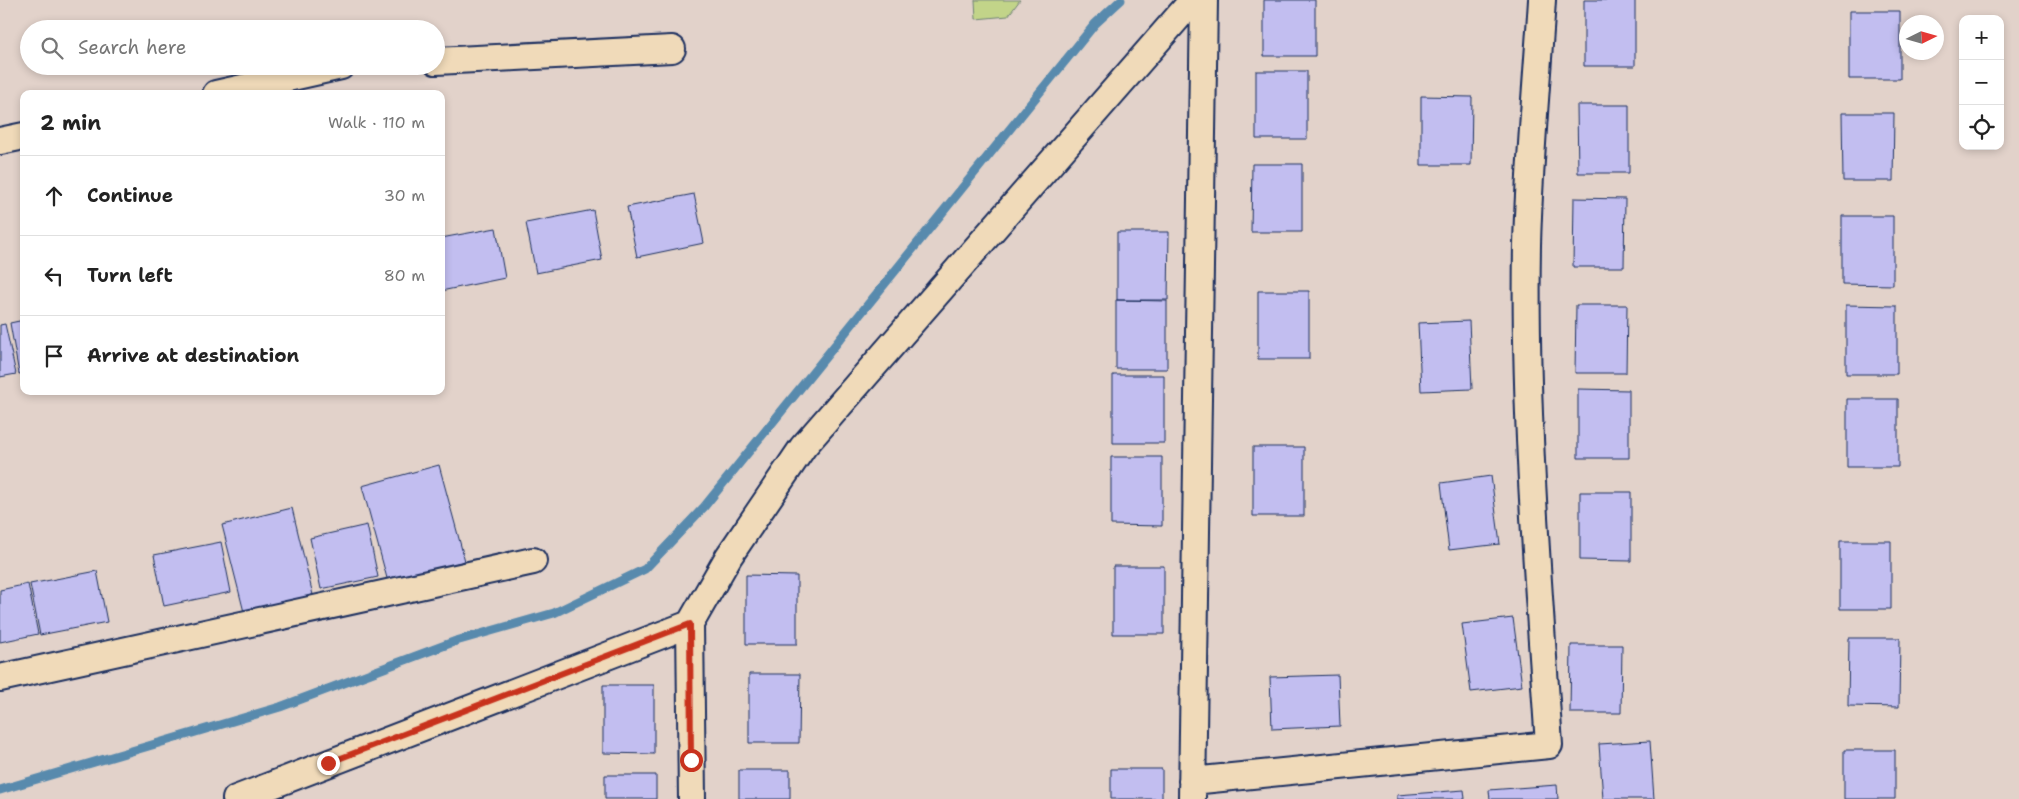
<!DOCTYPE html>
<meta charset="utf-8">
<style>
:root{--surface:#fff;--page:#f6f6f6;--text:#222;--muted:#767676;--line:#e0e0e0}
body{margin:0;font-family:"Shantell Sans",sans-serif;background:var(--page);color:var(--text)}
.controls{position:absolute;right:15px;top:15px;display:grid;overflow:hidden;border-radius:10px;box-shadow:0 2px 8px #0003}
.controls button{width:45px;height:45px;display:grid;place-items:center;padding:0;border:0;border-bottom:1px solid var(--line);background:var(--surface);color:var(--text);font:25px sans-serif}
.compass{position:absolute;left:1899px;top:15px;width:45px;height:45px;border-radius:50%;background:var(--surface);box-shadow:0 2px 8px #0003;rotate:85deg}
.stop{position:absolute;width:15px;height:15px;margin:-11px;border:4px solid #c8321e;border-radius:50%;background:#fff}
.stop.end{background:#c8321e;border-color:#fff;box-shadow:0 1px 5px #0008}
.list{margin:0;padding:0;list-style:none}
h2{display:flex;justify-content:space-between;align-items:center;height:65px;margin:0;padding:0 20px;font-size:21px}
h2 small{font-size:16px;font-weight:400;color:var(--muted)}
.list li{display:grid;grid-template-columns:32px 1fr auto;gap:15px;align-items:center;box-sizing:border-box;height:80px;padding:0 20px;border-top:1px solid var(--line)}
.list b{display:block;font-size:19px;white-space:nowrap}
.list em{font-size:16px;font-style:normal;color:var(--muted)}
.icon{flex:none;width:28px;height:28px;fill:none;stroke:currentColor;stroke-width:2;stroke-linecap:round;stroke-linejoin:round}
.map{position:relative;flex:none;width:2019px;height:799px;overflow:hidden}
.search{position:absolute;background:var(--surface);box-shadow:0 2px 8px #0003;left:20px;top:20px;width:425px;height:55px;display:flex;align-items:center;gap:12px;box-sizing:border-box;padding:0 18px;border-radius:28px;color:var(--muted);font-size:19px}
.panel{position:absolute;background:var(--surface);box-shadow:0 2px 8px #0003;left:20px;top:90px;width:425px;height:305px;border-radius:10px}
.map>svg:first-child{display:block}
.green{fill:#c2d489;stroke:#6e8274}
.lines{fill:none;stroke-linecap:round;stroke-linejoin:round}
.stream{stroke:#588aad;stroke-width:9}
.building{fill:#c2bef0;stroke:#1b2f5e}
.street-casing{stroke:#1b2f5e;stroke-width:30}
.street{stroke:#f0dab9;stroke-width:26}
.route{stroke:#c8321e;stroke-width:6}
</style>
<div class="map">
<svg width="2019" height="799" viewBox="0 0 2019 799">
<rect width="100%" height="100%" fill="#e2d2ca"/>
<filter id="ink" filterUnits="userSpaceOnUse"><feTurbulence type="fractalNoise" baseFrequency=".02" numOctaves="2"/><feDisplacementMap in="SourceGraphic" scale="10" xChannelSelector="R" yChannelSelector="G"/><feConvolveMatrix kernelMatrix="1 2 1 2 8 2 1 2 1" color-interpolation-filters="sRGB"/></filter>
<g filter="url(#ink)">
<path class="green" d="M975,0H1020L1008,16L976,19Z"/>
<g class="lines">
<path class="stream" d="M0,790L280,707L456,641L554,613L645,569L704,507L1095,24L1121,0"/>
</g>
<path class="building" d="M1264,0H1315V56H1264Z
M1584,0H1635V66H1584Z
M1849,11H1900V79H1849Z
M1256,71H1307V139H1256Z
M1421,96L1472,97L1471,165H1421Z
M1577,105H1629V173H1578Z
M1842,113H1894L1893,181H1843Z
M1252,164H1302V232H1251Z
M694,194L704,243L637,257L627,207Z
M1574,198L1625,199L1624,267H1573Z
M593,210L602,260L536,273L526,223Z
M1842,216H1893V285L1842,284Z
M496,228L505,278L441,291V238Z
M1117,232H1169L1168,300H1117Z
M1258,291H1309V359H1258Z
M1116,300L1167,301V369H1116Z
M1576,305H1627L1626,373H1575Z
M1846,305L1897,306V374H1846Z
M24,320V373L19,374L10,323Z
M1469,321L1472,389L1421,391L1418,323Z
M5,324L16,374L0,377V325Z
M1113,375H1164V443H1113Z
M1578,389L1629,390V458H1578Z
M1847,399H1898V467H1847Z
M1253,447H1304V516H1253Z
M1111,457H1162V526L1111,525Z
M439,465L465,561L388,582L362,486Z
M1491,476L1500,544L1449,550L1441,483Z
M1580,492H1631V561L1580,560Z
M292,508L313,595L244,612L222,525Z
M367,525L378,577L321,589L310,538Z
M1840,541H1891V609H1840Z
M221,542L231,592L164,606L154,555Z
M1113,566H1164V634H1113Z
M97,571L107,622L40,635L30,584Z
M746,575L797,576V644H746Z
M28,584L38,634L0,642V590Z
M1513,618L1522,686L1471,692L1462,624Z
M1849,638H1900L1899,707L1848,706Z
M1571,645H1622L1621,713H1570Z
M749,674H800L799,743H749Z
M1338,675L1340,726L1272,729L1270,677Z
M603,685H654V754L603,753Z
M1650,741L1654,799H1603L1599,744Z
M1844,750H1895V799H1844Z
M1111,769H1162V799H1111Z
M739,770H790V799H739Z
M605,775H656V799H605Z
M1557,785L1558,799H1490L1489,790Z
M1464,790L1465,799H1397V795Z"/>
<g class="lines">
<g class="street-casing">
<path id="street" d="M436,61L672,49
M216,94L341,66
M0,141L24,136
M690,624L692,799
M0,678L533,561
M1192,781L1549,745C1538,579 1524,412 1527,245C1529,163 1537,81 1542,0
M1192,798L1204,0
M236,799L690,624L729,556L803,447L1193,0"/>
</g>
<use href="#street" class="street"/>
</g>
</g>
<g class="lines" filter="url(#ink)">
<path class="route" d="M328,763L690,624L691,760"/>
</g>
</svg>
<div class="controls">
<button>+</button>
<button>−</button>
<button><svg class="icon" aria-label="locate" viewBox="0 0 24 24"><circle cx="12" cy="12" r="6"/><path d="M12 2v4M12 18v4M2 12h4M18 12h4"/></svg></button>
</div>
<svg class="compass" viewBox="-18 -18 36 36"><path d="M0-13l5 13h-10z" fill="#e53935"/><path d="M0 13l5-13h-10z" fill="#767676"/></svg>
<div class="stop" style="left:691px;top:760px"></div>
<div class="stop end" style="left:328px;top:763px"></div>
<div class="search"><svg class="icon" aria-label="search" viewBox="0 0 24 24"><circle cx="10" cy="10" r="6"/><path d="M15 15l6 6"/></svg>Search here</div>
<section class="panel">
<h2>2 min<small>Walk · 110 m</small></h2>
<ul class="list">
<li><svg class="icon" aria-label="ahead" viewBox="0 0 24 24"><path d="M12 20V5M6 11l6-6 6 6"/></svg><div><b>Continue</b></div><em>30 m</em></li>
<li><svg class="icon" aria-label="left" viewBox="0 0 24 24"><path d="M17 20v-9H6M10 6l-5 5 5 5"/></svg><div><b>Turn left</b></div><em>80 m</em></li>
<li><svg class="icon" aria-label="arrive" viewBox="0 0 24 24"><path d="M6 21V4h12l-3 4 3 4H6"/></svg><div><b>Arrive at destination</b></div></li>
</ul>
</section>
</div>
